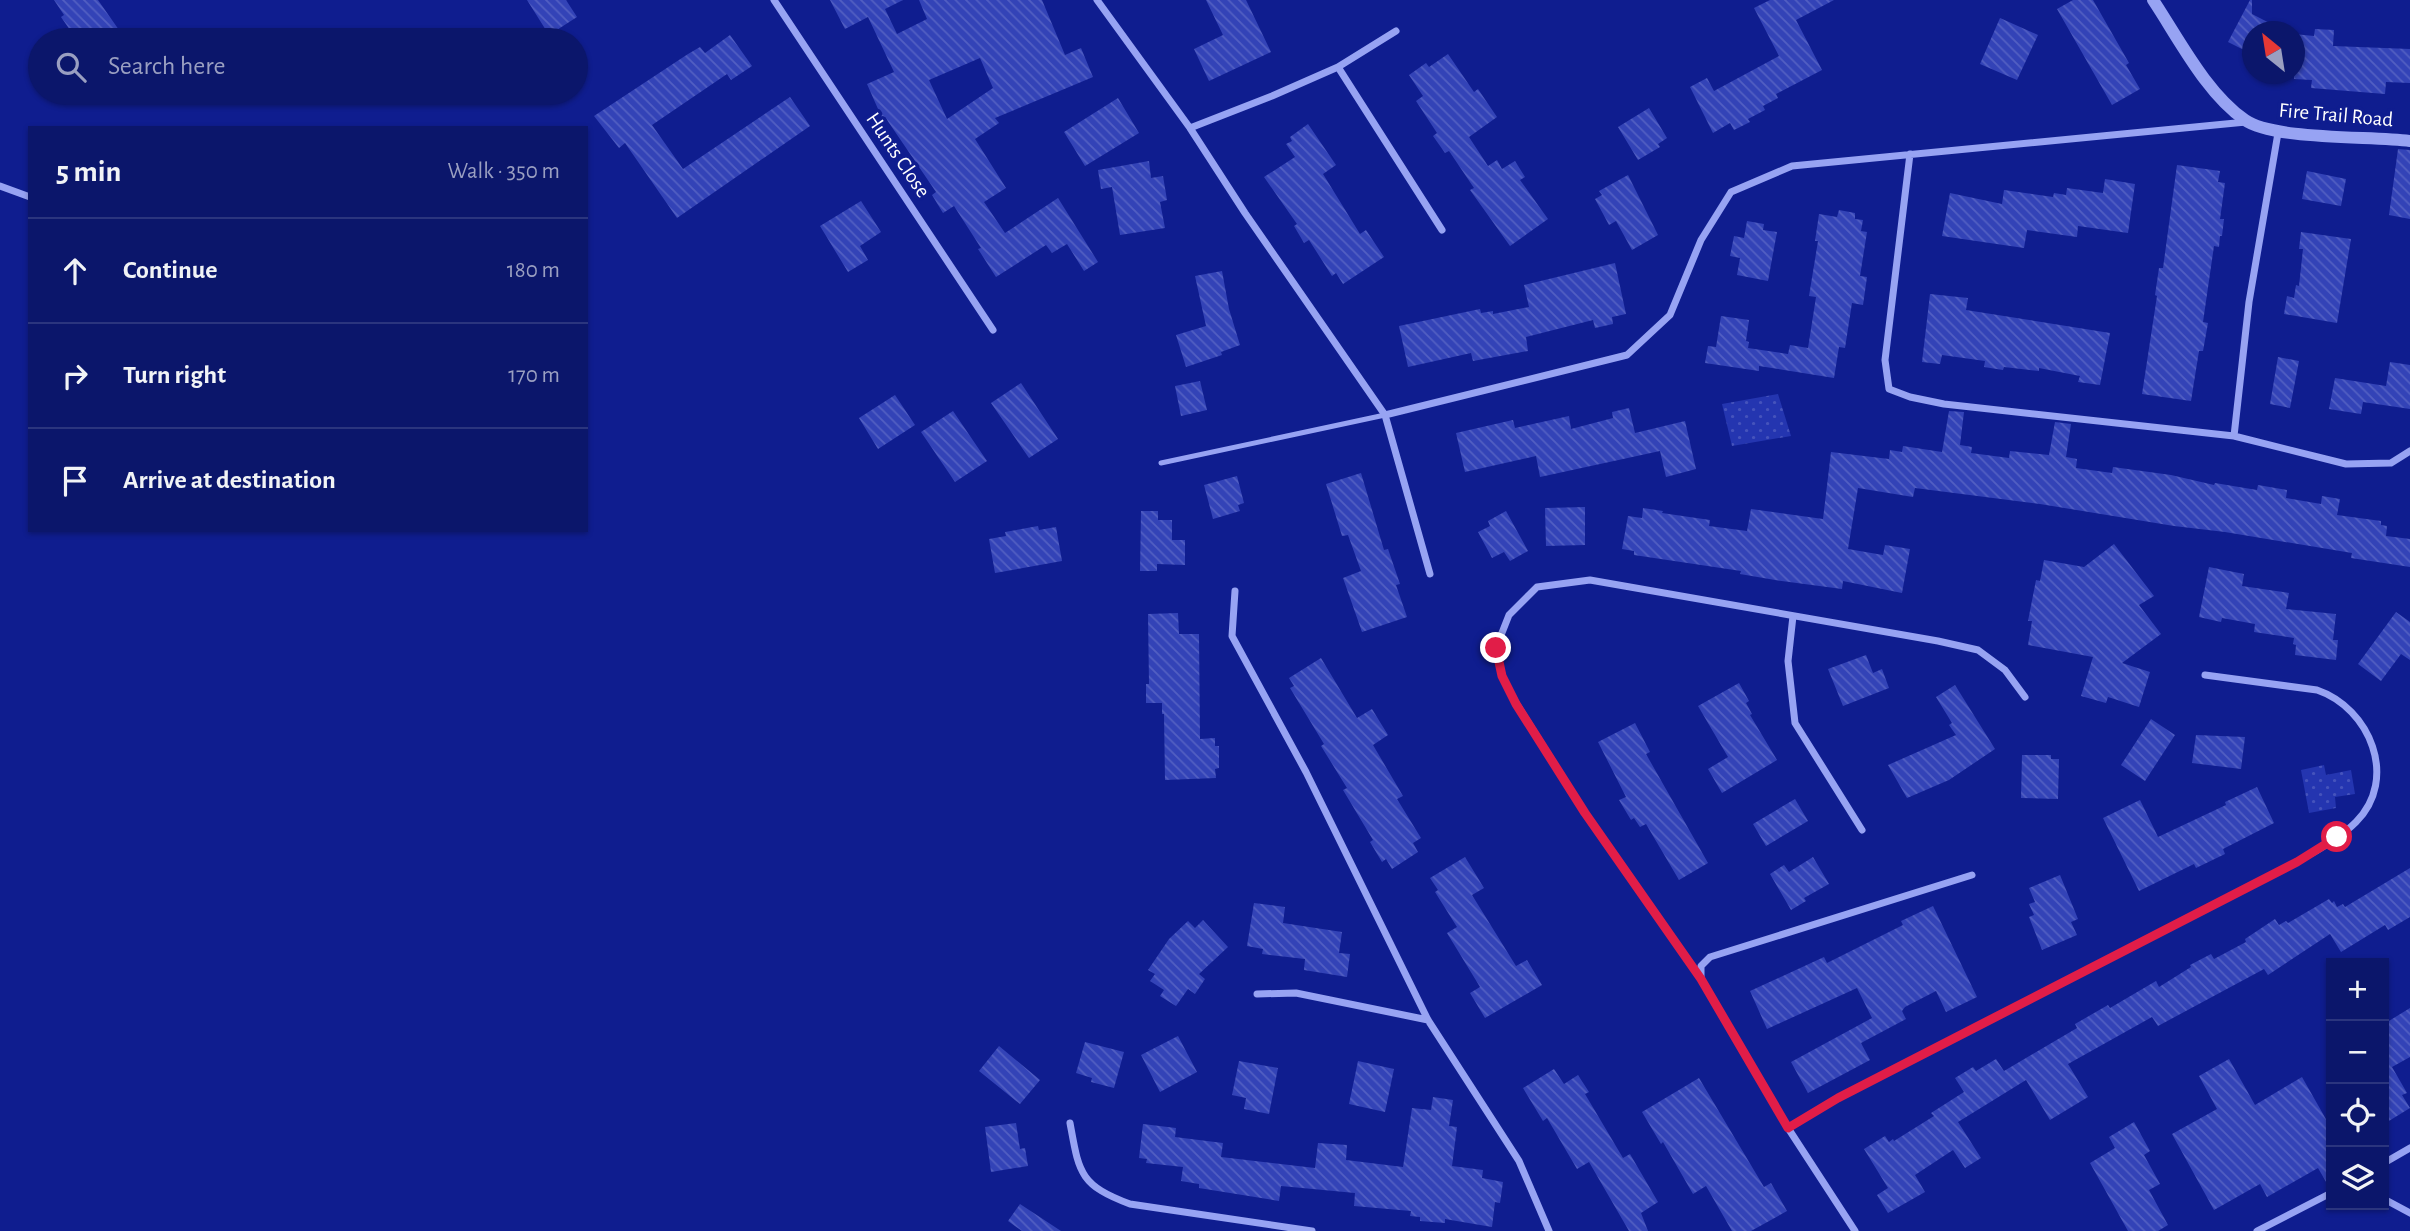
<!DOCTYPE html>
<meta charset="utf-8">
<style>
:root{--surface:#0b166b;--page:#192373;--text:#f1f3f6;--muted:#9a9fc1;--line:#2b357e}
body{margin:0;font-family:"Alegreya Sans",sans-serif;background:var(--page);color:var(--text)}
.controls{position:absolute;right:21px;bottom:21px;display:grid;overflow:hidden;border-radius:0px;box-shadow:0 2px 5px #0004}
.controls button{width:63px;height:63px;display:grid;place-items:center;padding:0;border:0;border-bottom:2px solid var(--line);background:var(--surface);color:var(--text);font:35px sans-serif}
.compass{position:absolute;left:2242px;top:21px;width:63px;height:63px;border-radius:50%;background:var(--surface);box-shadow:0 2px 5px #0004;rotate:330deg}
.stop{position:absolute;width:21px;height:21px;margin:-16px;border:5px solid #e11d48;border-radius:50%;background:#fff}
.stop.end{background:#e11d48;border-color:#fff;box-shadow:0 2px 7px #0008}
.list{margin:0;padding:0;list-style:none}
h2{display:flex;justify-content:space-between;align-items:center;height:91px;margin:0;padding:0 28px;font-size:30px}
h2 small{font-size:23px;font-weight:400;color:var(--muted)}
.list li{display:grid;grid-template-columns:46px 1fr auto;gap:21px;align-items:center;box-sizing:border-box;height:105px;padding:0 28px;border-top:2px solid var(--line)}
.list b{display:block;font-size:26px;white-space:nowrap}
.list em{font-size:23px;font-style:normal;color:var(--muted)}
.icon{flex:none;width:38px;height:38px;fill:none;stroke:currentColor;stroke-width:2;stroke-linecap:round;stroke-linejoin:round}
.map{position:relative;flex:none;width:2410px;height:1231px;overflow:hidden}
.search{position:absolute;background:var(--surface);box-shadow:0 2px 5px #0004;left:28px;top:28px;width:560px;height:77px;display:flex;align-items:center;gap:18px;box-sizing:border-box;padding:0 24px;border-radius:38px;color:var(--muted);font-size:26px}
.panel{position:absolute;background:var(--surface);box-shadow:0 2px 5px #0004;left:28px;top:126px;width:560px;height:406px;border-radius:0px}
.map>svg:first-child{display:block}
.park{fill:url(#park-dots)}
.building{fill:url(#building-back-hatch);fill-rule:evenodd}
.lines{fill:none;stroke-linecap:round;stroke-linejoin:round}
.service{stroke:#97a3f3;stroke-width:5}
.minor{stroke:#97a3f3;stroke-width:7}
.tertiary{stroke:#97a3f3;stroke-width:12}
.route{stroke:#e11d48;stroke-width:9}
.labels{text-anchor:middle;dominant-baseline:central;stroke-width:7;stroke-linejoin:round;paint-order:stroke}
.street-label{font-size:21px;fill:#fff;stroke:#0f1d8f}
</style>
<div class="map">
<svg width="2410" height="1231" viewBox="0 0 2410 1231">
<defs>
<pattern id="park-dots" width="8" height="8" patternUnits="userSpaceOnUse" patternTransform="scale(1.75)"><rect width="8" height="8" fill="#2435b0"/><path d="M2 2h.1M6 6h.1" fill="none" stroke="#4553bc" stroke-width="1.8" stroke-linecap="round"/></pattern>
<pattern id="building-back-hatch" width="6" height="6" patternUnits="userSpaceOnUse" patternTransform="scale(1.75)"><rect width="6" height="6" fill="#3343b7"/><path d="M-1 5l2 2M0 0l6 6M5-1l2 2" fill="none" stroke="#525fc2"/></pattern>
</defs>
<rect width="100%" height="100%" fill="#0f1d8f"/>
<path class="park" d="M1778,394L1791,436L1732,446L1722,404Z
M2324,765L2326,775L2351,770L2355,794L2335,797L2336,808L2309,813L2301,770Z"/>
<path class="building" d="M54,0H98L126,40H77L61,17L64,15Z
M527,0H566L577,17L549,35Z
M830,0H903L885,9L897,34L927,19L919,0H1042L1065,55L1081,48L1093,77L995,118L999,123L975,139L1006,188L984,202L1005,233L1058,198L1098,262L1084,271L1067,244L1052,253L1046,245L996,277L978,249L981,248L954,206L943,213L932,195L936,192L885,117L882,118L867,84L894,72L868,17L845,29ZM980,58L993,88L947,119L929,80Z
M1206,0H1246L1271,52L1209,81L1194,49L1223,35Z
M1770,0H1834L1796,20L1822,70L1776,94L1778,98L1763,106L1765,110L1748,119L1750,122L1734,130L1730,123L1713,133L1690,87L1707,78L1714,91L1779,56L1754,8Z
M2073,0H2093L2129,63L2126,65L2140,89L2112,105L2057,9Z
M2250,0H2252V14L2287,32H2252V54L2228,42Z
M2000,18L2038,35L2017,80L1980,64Z
M2315,29L2334,30L2333,46L2410,49V83L2386,82L2385,94L2311,88L2312,80L2294,79V34L2314,36Z
M730,35L752,66L731,80L727,74L652,125L683,169L790,97L810,126L677,218L625,143L619,148L594,116L688,54L700,47L705,53Z
M1448,54L1474,92L1478,89L1497,117L1469,137L1488,166L1497,160L1502,169L1515,161L1525,177L1520,180L1548,219L1510,246L1470,190L1474,188L1449,151L1445,153L1433,136L1437,133L1416,101L1423,96L1409,75L1426,63L1429,67Z
M1118,98L1139,133L1085,166L1064,132Z
M1649,108L1667,138L1658,144L1660,147L1638,160L1618,127Z
M1308,124L1336,165L1323,174L1360,234L1366,230L1384,257L1343,284L1336,273L1332,276L1309,240L1304,243L1294,226L1297,224L1264,177L1295,157L1286,144L1292,141L1290,137Z
M2398,149L2410,150V219L2389,215Z
M1149,161L1151,178L1163,176L1167,200L1160,202L1165,228L1120,235L1112,187L1101,189L1098,170Z
M2177,165L2220,171L2218,182L2225,183L2220,219H2224L2222,236H2220L2219,247L2214,246L2203,322L2208,323L2203,351H2199L2191,401L2142,394L2157,296L2155,295L2159,268H2163Z
M2307,171L2346,179L2341,206L2302,199Z
M1628,175L1658,235L1632,250L1616,221L1609,225L1595,199L1602,195L1599,191Z
M2105,179L2135,184L2128,233L2078,226L2077,237L2027,230L2024,248L1942,236L1950,193L2002,204L2004,190L2053,197L2054,193L2066,195L2067,188L2103,193Z
M861,201L881,232L860,246L868,260L848,272L820,226Z
M1839,210L1855,213V219L1863,220L1861,231L1867,232L1860,276L1867,277L1863,305L1852,303L1845,348L1839,347L1834,378L1759,366V371L1705,363L1708,346L1716,347L1721,316L1749,320L1746,341L1749,342L1748,348L1788,354L1790,345L1808,348L1816,297L1809,296L1818,241H1815L1819,214L1837,217Z
M1747,221L1764,224L1763,230L1777,232L1768,281L1737,275L1740,258L1730,256L1734,236L1744,238Z
M2301,232L2351,239L2337,323L2284,314L2287,296L2294,298L2296,285L2299,286L2303,249H2299Z
M1615,263L1626,314L1612,317L1613,324L1595,328L1593,320L1526,337L1528,351L1473,361L1471,353L1408,367L1399,326L1480,309L1481,313L1493,311V314L1529,307L1524,285Z
M1222,271L1229,309L1240,345L1221,352L1222,355L1186,367L1176,335L1206,326L1195,276Z
M1930,294L1968,298L1966,310L2110,333L2100,385L2078,382L2080,376L2039,368V371L2004,367L2003,370L1984,367L1985,361L1942,355L1940,364L1922,362Z
M2278,357L2299,361L2290,408L2270,404Z
M2390,362L2410,365V409L2363,402L2361,414L2329,409L2335,378L2386,386Z
M1200,381L1207,410L1181,416L1175,386Z
M1021,383L1058,439L1029,458L991,403Z
M895,395L915,425L878,449L859,418Z
M1629,408L1635,433L1685,421L1696,469L1666,477L1660,451L1540,477L1536,456L1465,472L1456,433L1513,420L1515,428L1569,416L1571,429L1613,418L1612,412Z
M953,411L987,461L955,482L921,432Z
M1949,411L1964,412L1960,445L1972,447L1971,453L2009,458L2010,451L2049,455L2055,422L2071,424L2066,457L2077,459L2076,468L2112,473L2113,467L2171,475L2214,485L2215,483L2257,490L2258,485L2287,490L2286,498L2321,504L2322,496L2340,499L2337,515L2381,521V525L2387,526L2386,536L2410,539V567L2351,558L2352,553L2225,532L2174,526L2040,504L1915,488L1913,497L1858,488L1848,549L1883,555L1885,545L1910,549L1902,593L1843,581L1842,589L1775,580L1740,574L1741,571L1634,555V551L1622,549L1628,516L1642,518L1643,508L1663,511L1662,513L1710,520L1709,526L1747,531L1751,509L1823,519L1831,452L1889,459L1890,450L1902,452L1903,446L1942,452Z
M1361,473L1384,550L1388,549L1400,584L1396,585L1407,617L1362,632L1343,578L1361,571L1348,535L1342,536L1326,484Z
M1237,476L1244,503L1238,505L1240,511L1213,519L1204,485Z
M1585,507V545L1546,546L1545,508Z
M1141,511H1158V520H1172V540H1185V565L1157,564V571H1140Z
M1506,511L1528,551L1510,561L1504,552L1492,558L1478,532L1490,526L1488,521Z
M1038,526L1039,530L1056,527L1062,561L995,573L989,539L1006,536L1005,532Z
M2114,544L2154,596L2139,605L2161,634L2122,663L2150,672L2139,707L2108,697L2106,703L2081,696L2093,657L2028,645L2032,621H2028L2036,580L2040,581L2044,560L2084,567Z
M2209,567L2244,574L2242,586L2289,593L2286,609L2336,614L2333,640H2338L2336,660L2295,655L2296,645L2293,644L2294,638L2254,632L2255,624L2222,618L2221,622L2199,617Z
M2396,612L2410,622V660L2401,654L2381,681L2358,664Z
M1178,613L1179,634H1199L1200,739L1215,738V746H1219V768L1215,769L1216,778L1165,780L1164,714H1162V703H1146V684H1149L1148,614Z
M1866,655L1873,673L1882,669L1889,688L1843,706L1828,669Z
M1321,658L1357,718L1372,709L1388,735L1373,745L1403,796L1397,799L1421,838L1413,843L1418,852L1392,869L1386,859L1382,862L1370,842L1373,840L1343,790L1347,788L1321,746L1324,744L1290,688L1294,686L1289,678Z
M1739,683L1749,701L1746,703L1752,714L1750,715L1777,760L1722,793L1708,769L1728,757L1698,706Z
M1955,685L1995,749L1949,780L1907,798L1888,765L1956,735L1949,725L1952,723L1936,697Z
M2151,719L2175,735L2145,781L2121,765Z
M1635,723L1650,752L1646,754L1708,863L1679,880L1646,824L1640,827L1634,818L1631,820L1619,800L1626,797L1598,742Z
M2196,735L2245,737L2241,769L2192,763Z
M2022,755H2051V759H2059L2058,799L2021,798Z
M2257,787L2274,823L2223,849L2225,854L2196,868L2194,864L2139,891L2103,818L2140,800L2158,837L2226,805L2225,802Z
M1795,799L1808,821L1766,846L1753,824Z
M1465,857L1484,888L1472,895L1516,966L1527,960L1542,985L1485,1018L1470,993L1480,987L1447,933L1457,927L1435,892L1438,890L1430,878Z
M1813,857L1829,884L1804,898L1806,901L1791,910L1770,874L1784,865L1789,872Z
M2410,868V917L2388,930L2385,925L2341,952L2330,934L2268,975L2264,969L2158,1026L2152,1017L2068,1064L2088,1097L2050,1120L2026,1080L1958,1122L1981,1158L1965,1168L1953,1150L1915,1175L1925,1192L1888,1213L1877,1195L1888,1188L1864,1149L1885,1136L1889,1142L1893,1139L1894,1141L1934,1116L1931,1113L1964,1092L1955,1078L1973,1067L1976,1071L1996,1059L2004,1071L2077,1028L2075,1024L2108,1005L2110,1008L2156,981L2159,987L2191,967L2190,965L2211,954L2214,959L2246,942L2245,939L2275,919L2279,925L2286,921L2288,923L2329,899L2332,903L2334,901L2337,907L2343,904L2345,907Z
M2060,875L2078,919L2071,922L2077,935L2042,950L2029,917L2034,915L2029,904L2035,902L2029,888Z
M1254,903L1285,907L1283,923L1342,932L1339,953L1350,954L1347,977L1304,970L1305,959L1262,954L1263,949L1247,946Z
M1933,906L1977,997L1946,1012L1936,991L1905,1007L1902,1011L1906,1019L1861,1043L1870,1060L1808,1093L1791,1062L1872,1018L1857,988L1767,1029L1750,991L1824,957L1827,963L1903,925L1901,921Z
M1203,920L1228,947L1199,974L1205,979L1195,994L1188,989L1176,1006L1160,996L1164,990L1150,981L1155,974L1148,970L1169,939L1188,921L1195,928Z
M2410,1008V1057L2392,1067L2407,1093L2402,1095L2410,1108L2384,1124V1024Z
M1178,1036L1197,1072L1160,1092L1141,1055Z
M1085,1042L1124,1052L1114,1088L1091,1082L1092,1078L1076,1073Z
M999,1046L1040,1080L1020,1104L979,1071Z
M2229,1059L2255,1105L2302,1077L2331,1128V1187H2329L2318,1168L2267,1197L2260,1184L2214,1210L2172,1134L2217,1109L2199,1076Z
M1239,1061L1278,1068L1269,1114L1244,1109L1246,1098L1232,1095Z
M1358,1061L1394,1069L1385,1112L1349,1104Z
M1554,1069L1564,1084L1578,1075L1589,1092L1585,1094L1623,1158L1630,1154L1658,1202L1641,1213L1648,1231H1629L1589,1162L1577,1169L1547,1118L1543,1121L1523,1088Z
M1699,1078L1764,1187L1771,1183L1787,1211L1751,1231H1732L1706,1186L1693,1194L1663,1142L1661,1144L1642,1112Z
M1433,1097L1453,1100L1449,1126L1457,1127L1452,1166L1483,1170L1482,1178L1503,1182L1500,1203L1495,1202L1492,1227L1445,1219V1223L1420,1221V1217L1410,1216L1411,1211L1354,1206L1355,1193L1281,1186L1279,1201L1199,1188V1184L1181,1181L1183,1167L1146,1163L1147,1159L1139,1158L1143,1124L1176,1128L1175,1137L1223,1143L1221,1157L1315,1168L1318,1143L1347,1145L1346,1160L1403,1167L1412,1108L1431,1110Z
M2134,1122L2150,1151L2144,1155L2160,1184L2149,1190L2168,1225L2158,1231H2128L2090,1163L2115,1148L2109,1137Z
M1016,1123L1020,1149L1025,1148L1028,1166L991,1172L985,1127Z
M1020,1204L1061,1231H1022L1008,1221Z"/>
<g class="lines">
<path class="service" d="M1161,463L1385,415"/>
<path class="minor" d="M774,0L993,330
M1097,0L1190,128L1245,213L1385,415L1430,574
M1338,67L1396,31
M1190,128L1272,96L1338,67L1442,230
M1910,154L1885,360L1889,389L1910,397L1944,404L2234,436L2346,464L2391,463L2410,451
M0,186L30,197
M1385,415L1627,355L1670,315L1701,240L1731,192L1792,166L2246,122
M2234,436L2249,302L2278,133
M1235,591L1232,636L1306,772L1428,1020L1519,1161L1549,1231
M1793,616L1788,661L1795,723L1862,830
M1701,979L1585,813L1516,703L1502,676L1496,648L1509,615L1537,587L1590,580L1938,641L1978,650L2005,670L2025,697
M1257,994L1296,993L1428,1020
M1070,1123C1079,1172 1079,1185 1130,1204L1312,1231
M1788,1128L1838,1098L2297,862C2317,850 2340,838 2356,822C2399,779 2370,708 2317,690L2205,675
M2384,1163L2410,1148
M2384,1199L2410,1213
M1855,1231L1788,1128L1701,979V966L1710,957L1972,875
M2257,1231L2331,1193"/>
<path class="tertiary" d="M2153,0C2179,39 2206,93 2245,120C2273,140 2371,136 2410,141"/>
</g>
<g class="lines">
<path class="route" d="M1496,648L1502,676L1516,704L1585,813L1701,979L1788,1128L1838,1098L2297,862L2337,837"/>
</g>
<g class="labels">
<g class="street-label">
<text transform="translate(2336 115) rotate(5)">Fire Trail Road</text>
<text transform="translate(898 155) rotate(56)">Hunts Close</text>
</g>
</g>
</svg>
<div class="controls">
<button>+</button>
<button>−</button>
<button><svg class="icon" aria-label="locate" viewBox="0 0 24 24"><circle cx="12" cy="12" r="6"/><path d="M12 2v4M12 18v4M2 12h4M18 12h4"/></svg></button>
<button><svg class="icon" aria-label="layers" viewBox="0 0 24 24"><path d="M12 4l9 5-9 5-9-5zM3 14l9 5 9-5"/></svg></button>
</div>
<svg class="compass" viewBox="-18 -18 36 36"><path d="M0-13l5 13h-10z" fill="#e53935"/><path d="M0 13l5-13h-10z" fill="#9a9fc1"/></svg>
<div class="stop" style="left:2337px;top:837px"></div>
<div class="stop end" style="left:1496px;top:648px"></div>
<div class="search"><svg class="icon" aria-label="search" viewBox="0 0 24 24"><circle cx="10" cy="10" r="6"/><path d="M15 15l6 6"/></svg>Search here</div>
<section class="panel">
<h2>5 min<small>Walk · 350 m</small></h2>
<ul class="list">
<li><svg class="icon" aria-label="ahead" viewBox="0 0 24 24"><path d="M12 20V5M6 11l6-6 6 6"/></svg><div><b>Continue</b></div><em>180 m</em></li>
<li><svg class="icon" aria-label="right" viewBox="0 0 24 24"><path d="M7 20v-9h11M14 6l5 5-5 5"/></svg><div><b>Turn right</b></div><em>170 m</em></li>
<li><svg class="icon" aria-label="arrive" viewBox="0 0 24 24"><path d="M6 21V4h12l-3 4 3 4H6"/></svg><div><b>Arrive at destination</b></div></li>
</ul>
</section>
</div>
